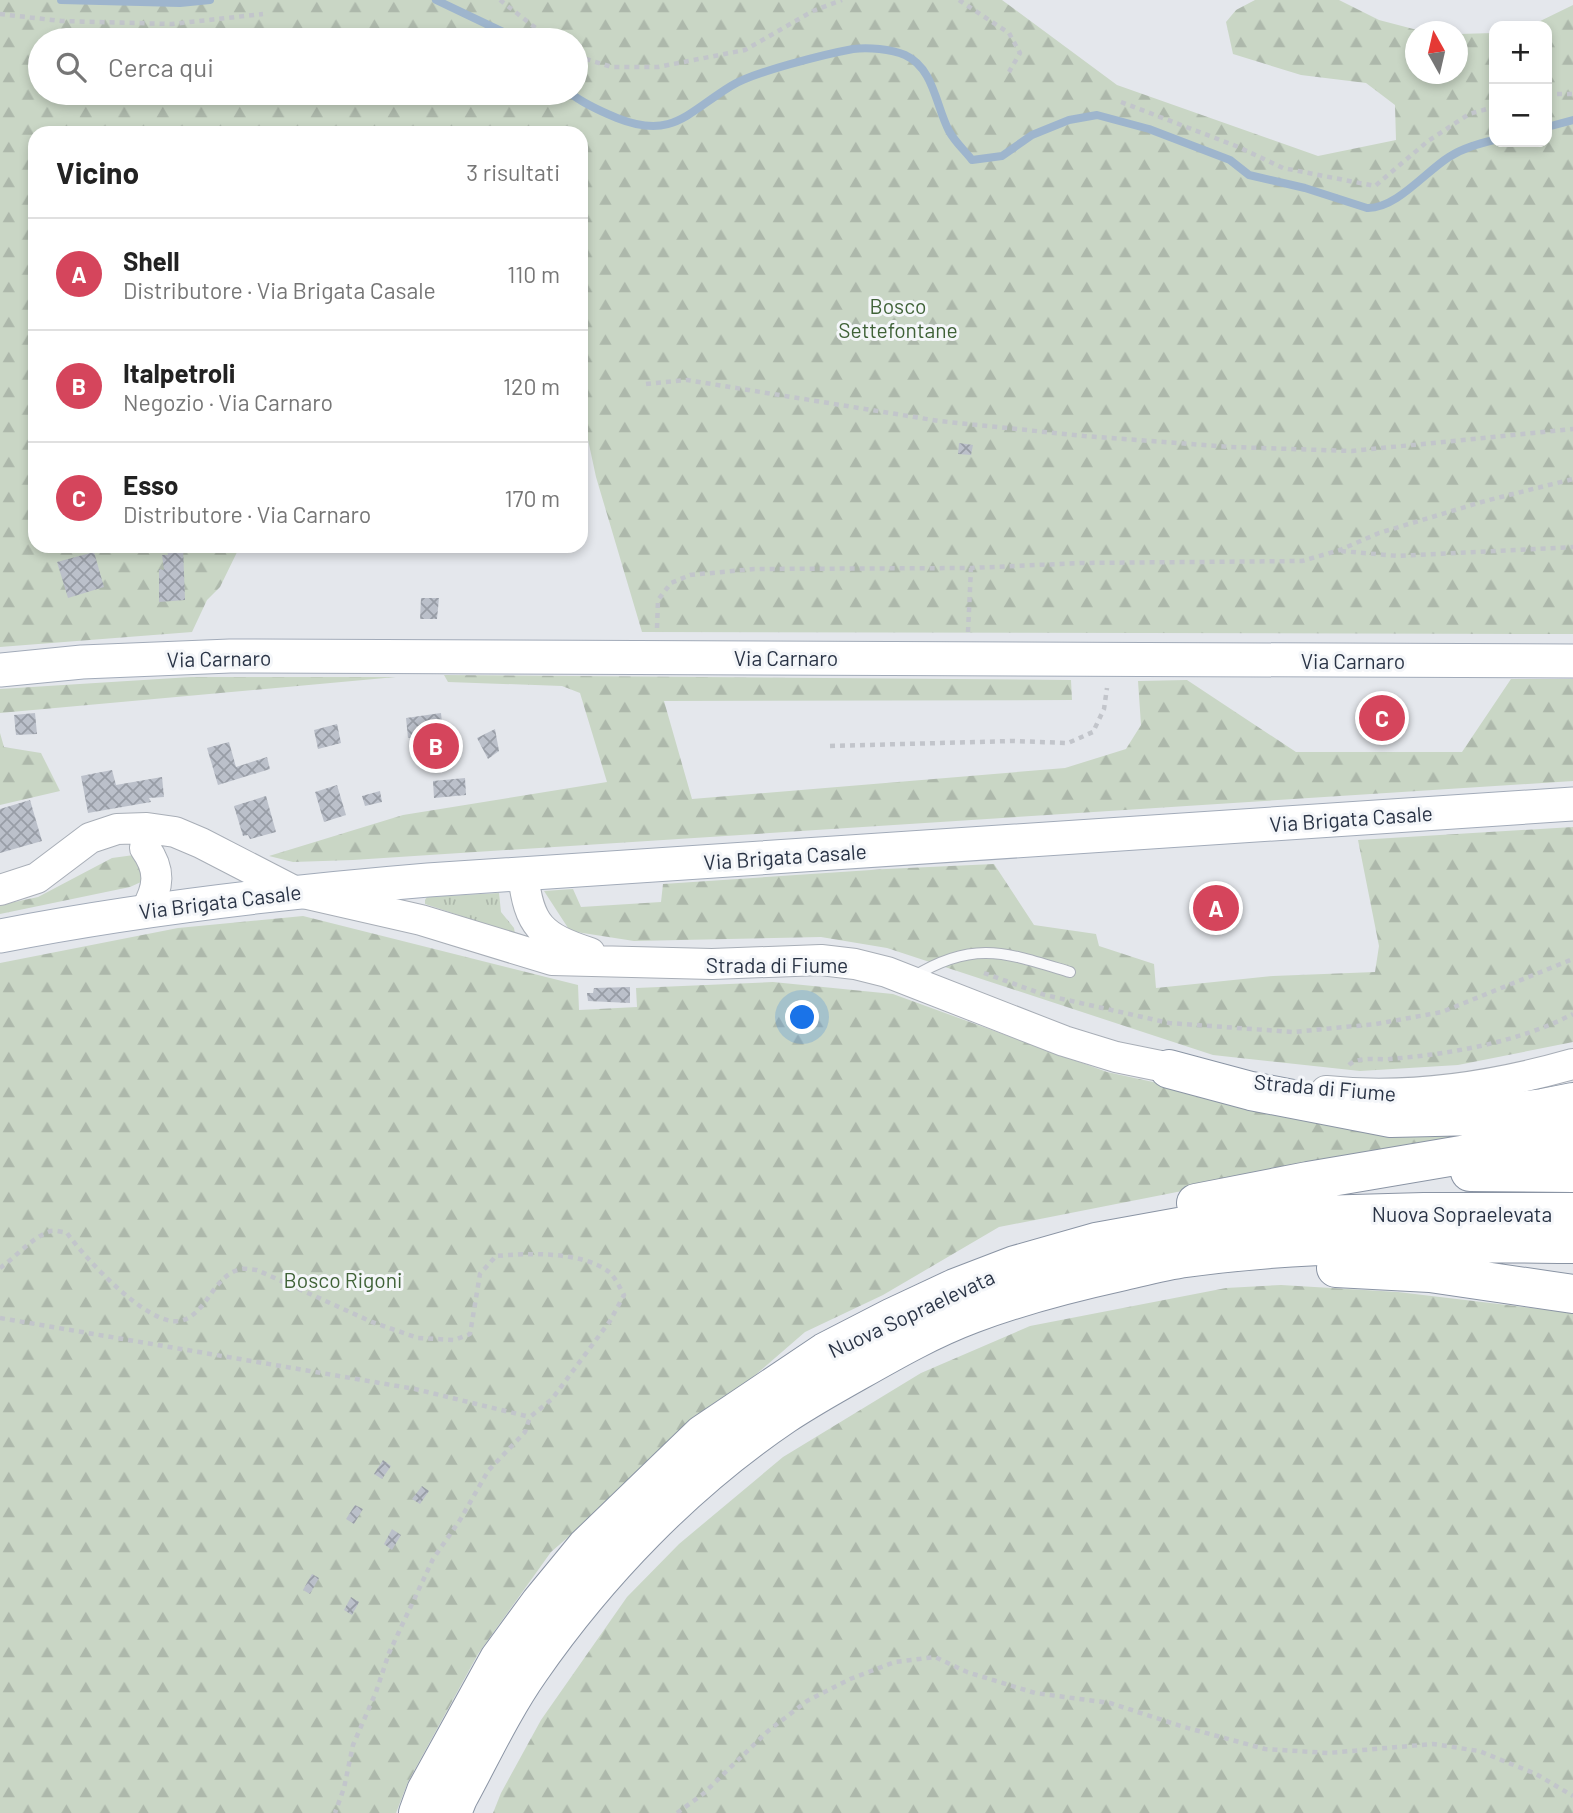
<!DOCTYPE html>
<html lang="it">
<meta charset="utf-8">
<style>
:root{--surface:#fff;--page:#f2f2f2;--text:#222;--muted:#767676;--line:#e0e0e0;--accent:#d5455c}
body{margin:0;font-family:Barlow,sans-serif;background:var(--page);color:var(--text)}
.controls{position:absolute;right:21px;top:21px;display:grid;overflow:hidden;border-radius:14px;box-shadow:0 4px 10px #0003}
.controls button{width:63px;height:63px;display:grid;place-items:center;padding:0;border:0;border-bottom:2px solid var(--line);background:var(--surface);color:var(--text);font:35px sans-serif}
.compass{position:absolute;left:1405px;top:21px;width:63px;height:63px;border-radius:50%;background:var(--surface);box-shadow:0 4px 10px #0003;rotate:352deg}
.you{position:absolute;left:803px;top:1018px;width:24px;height:24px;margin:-18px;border:5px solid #fff;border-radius:50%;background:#1a73e8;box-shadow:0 0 0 10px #1a73e833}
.badge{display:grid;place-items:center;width:46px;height:46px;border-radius:50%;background:var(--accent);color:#fff;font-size:23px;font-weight:700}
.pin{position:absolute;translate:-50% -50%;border:4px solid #fff;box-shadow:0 2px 7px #0006}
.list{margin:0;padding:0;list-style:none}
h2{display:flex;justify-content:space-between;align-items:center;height:91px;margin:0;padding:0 28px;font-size:30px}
h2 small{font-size:23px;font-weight:400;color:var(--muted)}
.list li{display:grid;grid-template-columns:46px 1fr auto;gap:21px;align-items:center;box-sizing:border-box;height:112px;padding:0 28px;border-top:2px solid var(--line)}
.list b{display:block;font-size:26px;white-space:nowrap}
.list p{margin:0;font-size:23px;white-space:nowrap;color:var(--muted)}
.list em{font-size:23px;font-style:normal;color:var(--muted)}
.icon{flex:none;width:38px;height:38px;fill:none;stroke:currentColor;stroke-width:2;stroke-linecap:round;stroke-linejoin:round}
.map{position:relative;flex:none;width:1573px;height:1813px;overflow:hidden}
.search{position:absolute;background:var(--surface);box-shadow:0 4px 10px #0003;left:28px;top:28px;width:560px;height:77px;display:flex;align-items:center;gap:18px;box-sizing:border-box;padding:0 24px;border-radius:38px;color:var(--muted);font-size:26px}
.panel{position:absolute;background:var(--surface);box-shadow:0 4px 10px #0003;left:28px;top:126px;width:560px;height:427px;border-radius:21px}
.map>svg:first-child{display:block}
.grass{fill:url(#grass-tufts)}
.forest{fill:url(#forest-firs);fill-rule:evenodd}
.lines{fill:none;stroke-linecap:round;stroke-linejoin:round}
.stream{stroke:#9eb5cd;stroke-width:8}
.building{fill:url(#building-cross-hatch)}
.lane-casing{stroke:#a8aeb7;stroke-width:12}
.secondary-casing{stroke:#a8aeb7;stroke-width:32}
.primary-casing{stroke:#a2abb9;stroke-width:35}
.highway-casing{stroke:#8a94a4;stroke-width:40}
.path{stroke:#c2c5cb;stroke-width:4.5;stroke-dasharray:5 5;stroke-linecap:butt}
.lane{stroke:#f7f8fa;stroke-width:10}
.secondary{stroke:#fff;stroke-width:30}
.primary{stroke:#fff;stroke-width:33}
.highway{stroke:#fff;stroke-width:38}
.labels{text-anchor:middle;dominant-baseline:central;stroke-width:6;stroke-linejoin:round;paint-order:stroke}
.park-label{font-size:21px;fill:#3f6237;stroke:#f4f6f9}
.street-label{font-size:21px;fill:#2a3446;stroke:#f4f6f9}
</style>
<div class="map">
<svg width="1573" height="1813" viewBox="0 0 1573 1813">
<defs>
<pattern id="grass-tufts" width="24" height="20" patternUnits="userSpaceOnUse" patternTransform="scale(1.75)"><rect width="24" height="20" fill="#c9d6c5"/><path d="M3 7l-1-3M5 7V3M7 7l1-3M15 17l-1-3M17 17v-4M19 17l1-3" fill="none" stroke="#adb8ab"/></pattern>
<pattern id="forest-firs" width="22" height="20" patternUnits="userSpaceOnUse" patternTransform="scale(1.75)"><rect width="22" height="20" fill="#c9d6c5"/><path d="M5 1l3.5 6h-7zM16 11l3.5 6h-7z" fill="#adb8ab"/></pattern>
<pattern id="building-cross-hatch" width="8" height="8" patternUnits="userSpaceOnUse" patternTransform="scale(1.75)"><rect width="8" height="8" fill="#bbc0ca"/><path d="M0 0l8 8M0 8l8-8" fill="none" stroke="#989da6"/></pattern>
</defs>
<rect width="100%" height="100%" fill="#e4e7ec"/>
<path class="grass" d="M499,893L501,912L514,928L515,934L425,904V900L427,897Z"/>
<path class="forest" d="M0,0H1002L1117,85L1318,156L1396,140L1395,105L1366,83L1301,75L1233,54L1226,22L1236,10L1255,0H1339L1379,20L1421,31L1416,32V74H1458V34L1494,33V142H1547V26H1530L1573,5V634L642,632L596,477L581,407V133H35V546H240L220,587L207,600L192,632L0,647ZM40,40H576V93H40Z
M444,675L1071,680L1072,700L664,701L692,799L1065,768L1126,749L1141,725L1138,681L1187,680L1296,752H1462L1511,679H1573V781L353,860L293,862L269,856L403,815L607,782L580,693L562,686L448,682Z
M191,677H396L0,713V689Z
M0,733L4,747L41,753L60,791L0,805Z
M1573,827V1042L1458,1065L1360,1071L1213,1055L887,948L821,937L634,941L570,931L544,891L573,889L581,907L661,902L663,884L886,869L994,864L1034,925L1096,934L1099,946L1154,964L1156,988L1273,976L1375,972L1379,946L1358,840Z
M134,855L147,864L141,882L130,887L0,914V905L38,897L112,858Z
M303,916L578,985L579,1010L637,1007L636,988L773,982L893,994L1107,1072L1342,1123L1459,1128L1573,1155L1396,1149L999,1227L883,1295L805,1332L551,1552L478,1654L408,1782L396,1813H0V963L178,928Z
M1281,1285L1398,1292L1573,1313V1813H493L501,1793L541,1720L627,1597L679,1544L783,1457L921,1373L1030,1326L1226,1288Z"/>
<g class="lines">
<path class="stream" d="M61,0L180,3L210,0
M436,0L520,40
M570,93C584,104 600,111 617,118C672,140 687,113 731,86C753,72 826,54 853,49C868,47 891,49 905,55C934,68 936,107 949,131C955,142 965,151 972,160L1002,156L1032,135L1069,120L1097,115L1149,129L1230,160L1249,175L1305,188L1367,208C1396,209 1425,172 1449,157C1463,148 1478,144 1494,140
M1547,127L1573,120"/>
</g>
<path class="building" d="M959,443L973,445L971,455L958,454Z
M166,546H183L185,600L159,602V569L164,570L162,555H168Z
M94,552L104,587L68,598L57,562Z
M421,598H439L437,619H420Z
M35,713L37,734L16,735L14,715Z
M441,713L443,733L408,738L406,718Z
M337,724L341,743L318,749L314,730Z
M495,729L499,751L488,759L477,738Z
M229,742L236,767L267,757L270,769L218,785L207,748Z
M112,770L116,785L162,777L164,797L149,798L151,802L88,813L81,776Z
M465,778L466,795L434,798L433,781Z
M337,785L346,815L324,822L315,792Z
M380,791L382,802L365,806L362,796Z
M266,796L276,832L250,839L248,835L243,836L234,806Z
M30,800L42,841L0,853V809Z
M630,987V1003L588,1001L587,993H593L594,988Z
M383,1460L391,1466L382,1479L374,1474Z
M422,1486L429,1491L420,1504L412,1499Z
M355,1505L363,1509L354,1524L346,1519Z
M392,1529L401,1535L392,1550L384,1544Z
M312,1574L319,1578L310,1594L303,1590Z
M351,1597L359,1602L352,1615L344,1610Z"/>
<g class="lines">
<g class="lane-casing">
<path id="lane" d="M913,977C974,939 1007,953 1070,972"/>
</g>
<g class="secondary-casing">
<path id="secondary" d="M145,848C161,870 159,887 146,910
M523,874C529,926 541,937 590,953
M0,890L37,878L90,838L117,829L147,828L175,832L201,843L294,891L421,920L552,960L712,964L821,960L855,964L887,972L1064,1041L1116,1057L1190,1072
M1326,1091C1410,1100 1492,1087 1573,1064"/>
</g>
<g class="primary-casing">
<path id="primary" d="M0,670L82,662L230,656L1573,661
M0,936C142,908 284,892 428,880L1573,804"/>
</g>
<g class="highway-casing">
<path id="highway" d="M1169,1069L1251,1091L1391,1118L1478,1116L1543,1108L1573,1102
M1470,1172L1573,1173
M1196,1203L1308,1181L1573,1136
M1336,1268L1430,1273L1573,1294
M418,1813L426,1791L499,1659L540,1603L586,1547L703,1434L825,1352L893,1317L955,1288L1015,1265L1096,1242L1201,1223L1318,1215L1424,1212H1573
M452,1813L458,1798C481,1756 502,1710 530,1670C598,1572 685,1482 784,1415C808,1399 833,1385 858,1371C895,1350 932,1329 972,1314C1020,1296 1070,1283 1120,1272C1142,1267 1164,1261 1186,1258C1314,1240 1444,1243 1573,1244"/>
</g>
<path class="path" d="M500,0L551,40
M959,0L1009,33L1020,53L1009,72
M0,14L61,21L172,24L263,14
M576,56L612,67H658L745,50L813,11L842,0
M1547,94H1573
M1121,102L1236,146L1283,168L1375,186L1428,141L1469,114L1494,107
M646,384L687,380L939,421L1084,436L1231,447L1352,451L1573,429
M1341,551L1398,556L1573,547
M657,628L658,600L671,583L690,575L754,569L971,568L1080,563L1302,561L1340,550L1379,533L1485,501L1573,479
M968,632L971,568
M830,746L1013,741L1068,743L1093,732L1104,709L1107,688
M984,973L1045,995L1169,1023L1293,1032L1376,1024L1442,1012L1573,959
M1349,1065C1358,1056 1378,1060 1390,1059C1451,1054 1519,1042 1573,1014
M0,1268C16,1257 32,1237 51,1231C55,1230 62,1232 67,1233C84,1257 148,1327 180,1321C207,1315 213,1275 241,1269C246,1268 253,1270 257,1270L372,1322L418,1338L454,1340L470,1334L480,1274L496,1256C528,1253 582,1251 609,1272C615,1277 620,1288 624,1295L610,1321L552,1399L530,1417L525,1432L488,1471L460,1520L433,1559L389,1653L376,1692L353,1745L344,1788L335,1813
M0,1318L415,1389L530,1417
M677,1813L703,1794L768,1731L807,1701L850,1679L895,1662L935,1657L967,1672L1035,1693L1110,1703L1184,1727L1265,1749L1328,1753L1433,1744L1479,1751L1536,1774L1573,1796"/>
<use href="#lane" class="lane"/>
<use href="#secondary" class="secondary"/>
<use href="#primary" class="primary"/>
<use href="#highway" class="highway"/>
</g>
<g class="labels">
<g class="park-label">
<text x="898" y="305">Bosco<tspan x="898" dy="24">Settefontane</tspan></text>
<text x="343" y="1279">Bosco Rigoni</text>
</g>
<g class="street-label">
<text x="786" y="657">Via Carnaro</text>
<text transform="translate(219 658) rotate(-1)">Via Carnaro</text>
<text x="1353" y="660">Via Carnaro</text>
<text transform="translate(1351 818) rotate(-4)">Via Brigata Casale</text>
<text transform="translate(785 856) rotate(-4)">Via Brigata Casale</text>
<text transform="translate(220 901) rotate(-7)">Via Brigata Casale</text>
<text x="777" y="964">Strada di Fiume</text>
<text transform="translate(1325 1087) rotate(5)">Strada di Fiume</text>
<text x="1462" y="1213">Nuova Sopraelevata</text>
<text transform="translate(911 1313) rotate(-25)">Nuova Sopraelevata</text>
</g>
</g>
</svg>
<div class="controls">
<button>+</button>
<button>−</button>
</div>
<svg class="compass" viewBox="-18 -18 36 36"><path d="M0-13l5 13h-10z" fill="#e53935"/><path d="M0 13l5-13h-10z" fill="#767676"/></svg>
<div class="you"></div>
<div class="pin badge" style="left:1216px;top:908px">A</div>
<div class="pin badge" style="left:436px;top:746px">B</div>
<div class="pin badge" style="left:1382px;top:718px">C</div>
<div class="search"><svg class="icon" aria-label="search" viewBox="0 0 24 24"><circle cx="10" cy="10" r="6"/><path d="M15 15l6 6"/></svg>Cerca qui</div>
<section class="panel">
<h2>Vicino<small>3 risultati</small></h2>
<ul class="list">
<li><span class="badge">A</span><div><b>Shell</b><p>Distributore · Via Brigata Casale</p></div><em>110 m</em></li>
<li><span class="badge">B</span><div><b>Italpetroli</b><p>Negozio · Via Carnaro</p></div><em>120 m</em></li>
<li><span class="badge">C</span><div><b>Esso</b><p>Distributore · Via Carnaro</p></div><em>170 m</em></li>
</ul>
</section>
</div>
